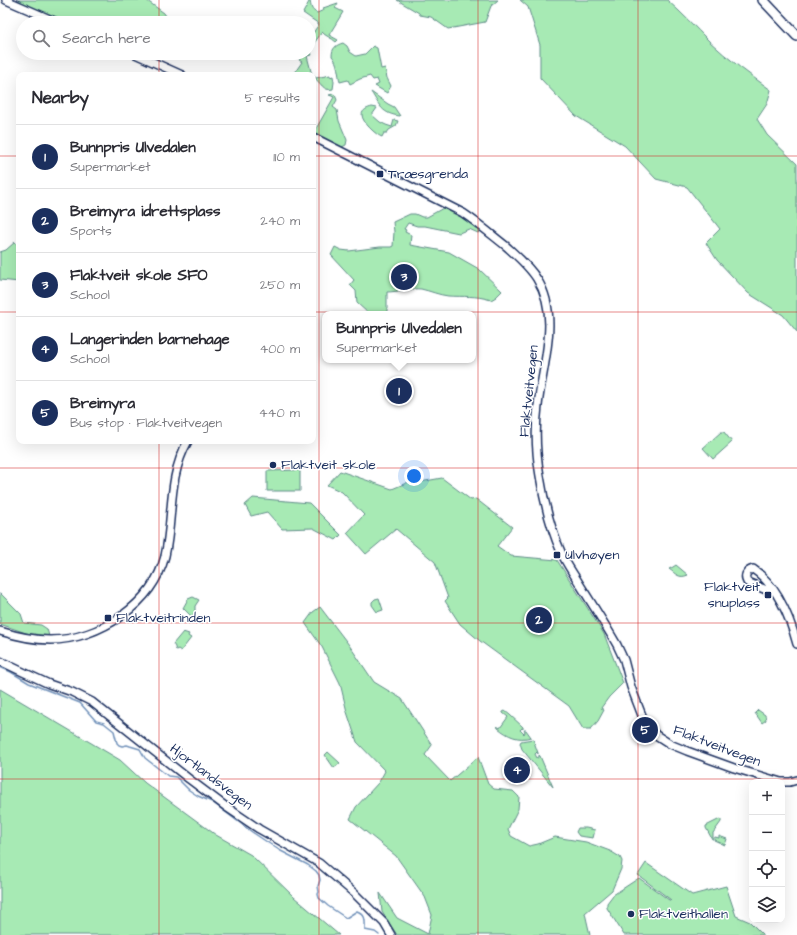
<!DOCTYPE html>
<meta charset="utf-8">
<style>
:root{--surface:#fff;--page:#f2f2f3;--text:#2b2b33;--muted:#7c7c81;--line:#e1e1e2;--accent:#1b2f5e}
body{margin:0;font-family:"Architects Daughter",sans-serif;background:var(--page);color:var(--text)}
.controls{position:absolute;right:12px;bottom:12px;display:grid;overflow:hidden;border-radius:8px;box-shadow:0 4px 16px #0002}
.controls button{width:36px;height:36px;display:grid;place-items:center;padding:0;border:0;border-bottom:1px solid var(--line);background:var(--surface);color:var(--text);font:20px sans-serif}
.you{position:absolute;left:414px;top:476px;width:14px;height:14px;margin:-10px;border:3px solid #fff;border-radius:50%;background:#1a73e8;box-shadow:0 0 0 6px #1a73e833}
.badge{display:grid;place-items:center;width:26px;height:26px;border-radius:50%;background:var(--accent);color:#fff;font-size:13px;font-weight:700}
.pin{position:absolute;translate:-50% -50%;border:2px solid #fff;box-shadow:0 1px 4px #0006}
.popup{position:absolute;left:322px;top:311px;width:154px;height:52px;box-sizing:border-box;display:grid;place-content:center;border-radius:8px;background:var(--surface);filter:drop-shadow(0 1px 3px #0005);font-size:13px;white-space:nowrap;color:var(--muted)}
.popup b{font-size:15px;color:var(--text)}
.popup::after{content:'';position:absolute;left:50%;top:100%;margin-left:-8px;border:8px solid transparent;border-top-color:var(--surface)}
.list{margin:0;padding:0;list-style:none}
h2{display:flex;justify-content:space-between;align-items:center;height:52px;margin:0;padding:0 16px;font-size:17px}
h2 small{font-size:13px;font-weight:400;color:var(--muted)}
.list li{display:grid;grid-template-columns:26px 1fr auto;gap:12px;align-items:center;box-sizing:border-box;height:64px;padding:0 16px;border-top:1px solid var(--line)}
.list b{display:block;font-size:15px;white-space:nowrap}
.list p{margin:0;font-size:13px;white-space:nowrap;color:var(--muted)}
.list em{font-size:13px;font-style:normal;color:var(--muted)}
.icon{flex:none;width:22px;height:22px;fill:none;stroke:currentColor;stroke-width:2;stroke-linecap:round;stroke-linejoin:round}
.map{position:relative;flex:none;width:797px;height:935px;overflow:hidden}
.search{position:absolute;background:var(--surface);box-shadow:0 4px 16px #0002;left:16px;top:16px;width:300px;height:44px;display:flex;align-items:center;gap:10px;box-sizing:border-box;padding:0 14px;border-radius:22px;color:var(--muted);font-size:15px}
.panel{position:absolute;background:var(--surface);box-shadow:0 4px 16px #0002;left:16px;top:72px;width:300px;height:372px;border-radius:8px}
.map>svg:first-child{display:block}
.green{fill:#a7eab4;stroke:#618c89}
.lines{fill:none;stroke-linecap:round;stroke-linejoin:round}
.stream{stroke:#7393bb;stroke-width:1.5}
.secondary-casing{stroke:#1b2f5e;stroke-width:10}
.highway-casing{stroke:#1b2f5e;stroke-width:12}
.secondary{stroke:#fff;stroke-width:7}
.highway{stroke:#fff;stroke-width:9}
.grid{fill:none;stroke:#d62828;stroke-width:1;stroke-opacity:0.55}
.poi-dot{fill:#1b2f5e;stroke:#fff;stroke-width:1.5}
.labels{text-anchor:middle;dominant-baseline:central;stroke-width:3;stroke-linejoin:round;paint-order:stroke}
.poi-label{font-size:14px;fill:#1b2f5e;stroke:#fff;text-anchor:start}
.street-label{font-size:14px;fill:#1b2f5e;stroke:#fff}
</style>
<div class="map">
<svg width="797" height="935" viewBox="0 0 797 935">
<rect width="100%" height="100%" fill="#fff"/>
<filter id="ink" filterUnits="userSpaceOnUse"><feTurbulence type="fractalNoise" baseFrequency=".025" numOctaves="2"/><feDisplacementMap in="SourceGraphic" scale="8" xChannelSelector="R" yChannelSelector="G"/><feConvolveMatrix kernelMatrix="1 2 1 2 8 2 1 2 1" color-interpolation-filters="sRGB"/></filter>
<g filter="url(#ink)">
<path class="green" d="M6,0H146L164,13L171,23H52Z
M310,0C311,7 311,10 317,13L324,10L323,8L338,3L335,8L343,12L329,35L338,40L336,42C332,38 325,36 322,32L310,49L312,55L307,56L312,75H293L302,62L299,60L302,55L300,53H309V39L319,24L303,13Z
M397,0H498L491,6L485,22L448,29L431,17L420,15L419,13Z
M520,0H667C682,13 695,27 709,41C728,59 750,75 771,90L767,104L757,119L767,135L797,164V332L783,315L748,293L717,260L706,243L720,229L687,187L656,179L625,146L576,116L540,78V45L528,7Z
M343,43L347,46L350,52L356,56L365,54L373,46L377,48L381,69L385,68L387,78L391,86L387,93L375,86L379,84L377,79L373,80L370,76L360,79L350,84L348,80L340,82C338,74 338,62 332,56C332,48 336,45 343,43Z
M330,75V77L333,76L334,82L333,89C323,92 321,82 313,77V76L316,78Z
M371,92L388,104L394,107L400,116C382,114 380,106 371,92Z
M333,94L335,95L337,100L333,107L337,110L339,121L347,140L346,145L342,147L323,138L316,133L317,127L334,97L329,95Z
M372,107L377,108L372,115L380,122L386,125L392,127L394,120L398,121L396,126L389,130L387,133H384L382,137C376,135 362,122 362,115C362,110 368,108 372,107Z
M445,207L468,221L481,231L478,233L469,229L459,233L425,226H417L408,223L404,229L406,230L405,232L411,235L410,245L449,252L479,269L502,291L496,297L491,300C475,295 464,297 448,296C439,295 430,291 421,289C411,288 397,292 387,292V314H369L357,303L356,291L350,285L354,280L331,255L335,247L341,250L349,251L380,247H391L393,246L394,232L393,222L410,214H415L422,217H427Z
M15,242L19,246V282L0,280V252L6,250Z
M721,432H724L732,442L713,459L703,448Z
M300,470V491H267V471Z
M340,471L392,489L411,481L420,482L442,478L471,500L476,499L512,527L497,546L511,556L557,560L604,634L623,683L609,697L601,708L604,710L598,721L591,729H583L569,706L480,641L460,624L445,601L448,598L435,562L396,529L366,554L347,533L364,515L342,492L327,485Z
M253,498L309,503L341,535L336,540L313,528L282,529L267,512L251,516L245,505Z
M676,565L688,575C679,579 676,574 669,569L673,567Z
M0,593L21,614L24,623L41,625L47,629L49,636L26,633L0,624Z
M193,597L199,600L195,606V614L191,616L183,608L188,599Z
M379,598L383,610L377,612L372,605V602L375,599Z
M320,607L349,645L374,682L402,699L432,745L425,755L450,781L478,757L488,784L494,789L513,791L519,797L518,809L508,829L511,836L529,846L538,844L555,837L586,842L610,851L620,857L622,861L621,869L612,890L585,913L590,935H397L382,912L380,893L397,918L428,934L432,915L425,897L396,856L350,819L356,807L379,782L385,771L357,742L347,712L340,683L322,647L305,623L313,612Z
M183,632L189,634L188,636L191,638L181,651L178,649L176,650L175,648V647L173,644Z
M0,689L120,760L145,783L216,835L251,855L294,897L339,935H0Z
M758,710L765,715L766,720L762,723L755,713Z
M505,711L510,715L523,727V729L522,728L520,730L524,734L525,732L524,730H526L531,737C518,741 508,736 498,728L497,726L500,728L508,717L503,713V712Z
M533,739L538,753V754L537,752L535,754L537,758L539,757V755L540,756L553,787L522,749L520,743L521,741Z
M328,752L340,763L334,768L325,755Z
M720,819L721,820V822L713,833V839H712L706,828V826Z
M578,828H586L595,830L593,838L579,836L576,832Z
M719,836L727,839L725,845L714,840L715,837L719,838Z
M646,863L692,895L726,886L736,916L750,922L763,935H624L607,908V903L613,895L639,878L669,900H671L638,875Z"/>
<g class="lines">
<path class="stream" d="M0,667L11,672L29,683L80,703L96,721L104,723L114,731L117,743L119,745L122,746L127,745L130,746L140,749L145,758L168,776L176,777L189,790L198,796L212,802L252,832L279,850L308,865L316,871L319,875L320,880L318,886L319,892L318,894L319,898L328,906L346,918L357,911C367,915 365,922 365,930L375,932L379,935"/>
<g class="secondary-casing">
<path id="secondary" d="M6,0L59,23
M133,53L182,75
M313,137L463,213C478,223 492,235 506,246C517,256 529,266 537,279C561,316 542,366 538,406C535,429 536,453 540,476C544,502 550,527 561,552C565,562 573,573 579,583C592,604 605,624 617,645L624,660L631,687L643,718L651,729L656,735L670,744L687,751L734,768L781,782
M774,591H769L747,582C744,576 746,571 753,569C777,585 790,618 797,644
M0,631C16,636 33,640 50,640C99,640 153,604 165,556C174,516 167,478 188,441
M0,661L23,672L49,684L72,692L92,702L189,779L225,806L259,829L319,863L354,893L384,923L391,935
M782,782H790L797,780"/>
</g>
<g class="highway-casing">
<path id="highway" d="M763,0L797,36"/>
</g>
<use href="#secondary" class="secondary"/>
<use href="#highway" class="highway"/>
</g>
</g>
<path class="grid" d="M159,0V23M319,0V935M478,0V935M638,0V935M159,53V75M0,156H19M313,156H797M0,312H19M313,312H797M159,441V935M0,468H797M0,623H797M0,779H797"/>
<g class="poi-dot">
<rect x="376" y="170" width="8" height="8" rx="2"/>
<circle cx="273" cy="465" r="4"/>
<rect x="553" y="551" width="8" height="8" rx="2"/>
<rect x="764" y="591" width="8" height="8" rx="2"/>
<rect x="104" y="614" width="8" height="8" rx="2"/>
<circle cx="631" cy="914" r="4"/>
</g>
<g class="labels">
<g class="poi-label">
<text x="388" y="174">Træsgrenda</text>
<text x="281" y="465">Flaktveit skole</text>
<text x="565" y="555">Ulvhøyen</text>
<text x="760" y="587" text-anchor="end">Flaktveit<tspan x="760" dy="16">snuplass</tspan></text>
<text x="116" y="618">Flaktveitrinden</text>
<text x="639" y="914">Flaktveithallen</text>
</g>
<g class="street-label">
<text transform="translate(529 391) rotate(-84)">Flaktveitvegen</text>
<text transform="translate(717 746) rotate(21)">Flaktveitvegen</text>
<text transform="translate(211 777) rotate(37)">Hjortlandsvegen</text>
</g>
</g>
</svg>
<div class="controls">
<button>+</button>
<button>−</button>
<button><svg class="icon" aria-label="locate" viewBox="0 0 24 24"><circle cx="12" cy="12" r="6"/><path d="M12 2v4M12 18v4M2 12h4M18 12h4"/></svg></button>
<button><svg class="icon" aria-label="layers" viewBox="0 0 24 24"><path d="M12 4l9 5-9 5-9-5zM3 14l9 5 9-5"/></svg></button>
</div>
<div class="you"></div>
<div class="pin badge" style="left:399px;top:391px">1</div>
<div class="popup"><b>Bunnpris Ulvedalen</b>Supermarket</div>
<div class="pin badge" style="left:539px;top:620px">2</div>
<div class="pin badge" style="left:404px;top:277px">3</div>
<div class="pin badge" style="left:517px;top:770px">4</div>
<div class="pin badge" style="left:645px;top:730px">5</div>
<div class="search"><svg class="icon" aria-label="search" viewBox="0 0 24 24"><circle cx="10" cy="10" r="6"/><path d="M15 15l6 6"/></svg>Search here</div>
<section class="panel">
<h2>Nearby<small>5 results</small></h2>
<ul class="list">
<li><span class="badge">1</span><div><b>Bunnpris Ulvedalen</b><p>Supermarket</p></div><em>110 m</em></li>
<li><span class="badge">2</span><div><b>Breimyra idrettsplass</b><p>Sports</p></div><em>240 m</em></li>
<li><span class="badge">3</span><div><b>Flaktveit skole SFO</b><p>School</p></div><em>250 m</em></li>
<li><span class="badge">4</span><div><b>Langerinden barnehage</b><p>School</p></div><em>400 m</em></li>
<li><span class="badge">5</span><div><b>Breimyra</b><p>Bus stop · Flaktveitvegen</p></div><em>440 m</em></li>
</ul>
</section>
</div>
